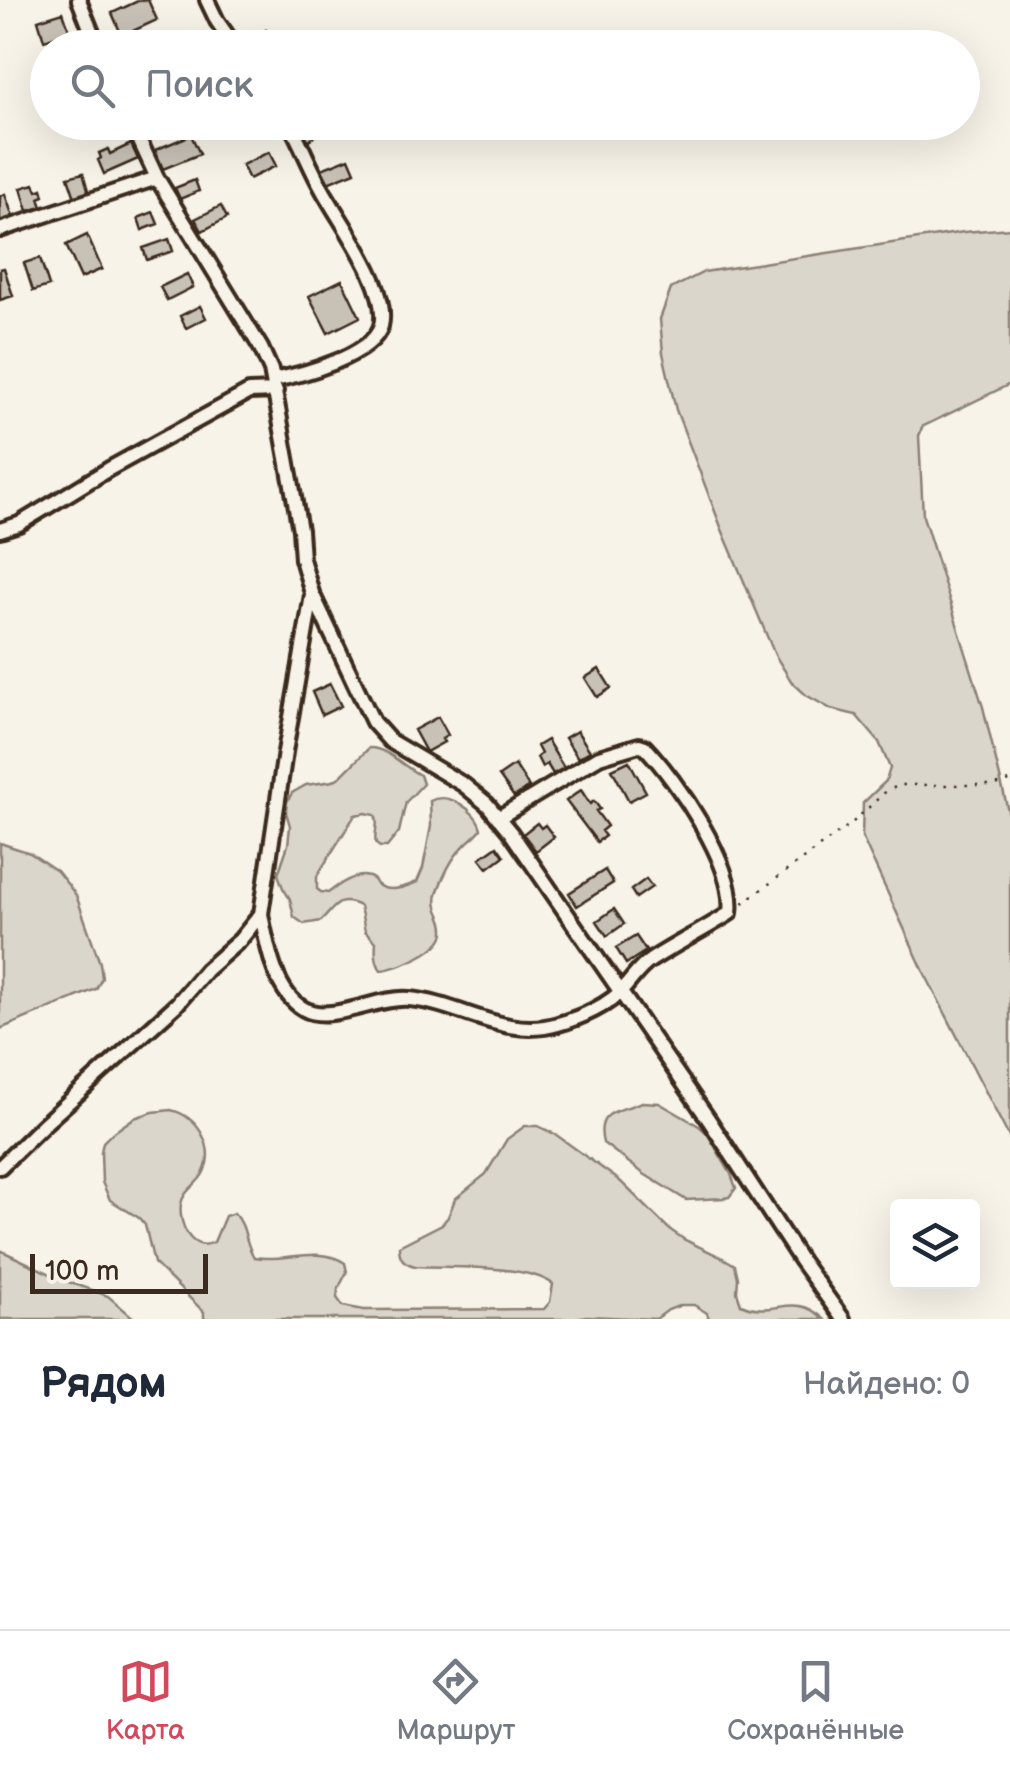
<!DOCTYPE html>
<html lang="ru">
<meta charset="utf-8">
<style>
:root{--surface:#fff;--page:#f2f2f3;--text:#1f2937;--muted:#747a83;--line:#e0e1e3;--accent:#d1495b}
body{margin:0;font-family:"Balsamiq Sans",sans-serif;background:var(--page);color:var(--text)}
.controls{position:absolute;right:30px;bottom:30px;display:grid;overflow:hidden;border-radius:10px;box-shadow:0 10px 40px #0002}
.controls button{width:90px;height:90px;display:grid;place-items:center;padding:0;border:0;border-bottom:2px solid var(--line);background:var(--surface);color:var(--text);font:50px sans-serif}
.scale{position:absolute;left:30px;bottom:25px;width:178px;box-sizing:border-box;padding-left:10px;border:5px solid #3b2a1e;border-top:0;font-size:28px;line-height:35px;white-space:nowrap;color:#3b2a1e;-webkit-text-stroke:8px #f7f3e8;paint-order:stroke}
.list{margin:0;padding:0;list-style:none}
h2{display:flex;justify-content:space-between;align-items:center;height:130px;margin:0;padding:0 40px;font-size:42px}
h2 small{font-size:32px;font-weight:400;color:var(--muted)}
.icon{flex:none;width:55px;height:55px;fill:none;stroke:currentColor;stroke-width:2;stroke-linecap:round;stroke-linejoin:round}
.map{position:relative;flex:none;width:1010px;height:1319px;overflow:hidden}
.search{position:absolute;background:var(--surface);box-shadow:0 10px 40px #0002;left:30px;right:30px;top:30px;height:110px;display:flex;align-items:center;gap:25px;box-sizing:border-box;padding:0 35px;border-radius:55px;color:var(--muted);font-size:38px}
.sheet{height:310px;background:var(--surface)}
nav{display:flex;justify-content:space-around;align-items:center;box-sizing:border-box;height:140px;border-top:2px solid var(--line);background:var(--surface);font-size:28px;color:var(--muted)}
nav a{display:grid;justify-items:center;gap:5px}
nav .on{color:var(--accent)}
.map>svg:first-child{display:block}
.green{fill:#dbd6cb;stroke:#8b8074;stroke-width:2.5}
.building{fill:#c8c1b6;stroke:#3b2a1e;stroke-width:2.5}
.lines{fill:none;stroke-linecap:round;stroke-linejoin:round}
.minor-casing{stroke:#3b2a1e;stroke-width:20}
.path{stroke:#3b2a1e;stroke-width:2.5;stroke-dasharray:2.5 8;stroke-linecap:butt}
.minor{stroke:#f7f3e8;stroke-width:12}
</style>
<div class="map">
<svg width="1010" height="1319" viewBox="0 0 1010 1319">
<rect width="100%" height="100%" fill="#f7f3e8"/>
<filter id="ink" filterUnits="userSpaceOnUse"><feTurbulence type="fractalNoise" baseFrequency=".01" numOctaves="2"/><feDisplacementMap in="SourceGraphic" scale="20" xChannelSelector="R" yChannelSelector="G"/><feConvolveMatrix kernelMatrix="1 2 1 2 8 2 1 2 1" color-interpolation-filters="sRGB"/></filter>
<g filter="url(#ink)">
<path class="green" d="M1010,228V384L922,427L919,436L923,516L983,707L1010,819V1139L924,972L862,837L863,803L886,781L890,768L879,742L856,715L831,709L806,695L791,681L775,655L721,527L676,410L663,353L660,319L671,289L704,272L964,232Z
M369,748C386,747 404,767 420,775L423,784L406,802L399,832L387,847H380L376,844C373,833 380,825 375,815L366,813L355,815L317,876V889L321,892L328,893C338,885 359,869 373,879C375,880 375,883 378,885C388,893 406,887 417,882L423,868L431,826L430,801C448,791 477,810 481,829C476,836 469,840 464,846C452,857 442,878 437,894C433,911 445,916 444,931C444,950 397,969 381,970C375,962 375,952 376,942L365,931L360,906C337,895 335,908 321,921L304,924L294,917L290,899L283,888L278,874L288,845L290,826L286,812L287,802L292,793L306,785L333,781L341,776Z
M0,843L30,853L57,871L76,895L100,963L102,978L96,989L0,1029Z
M642,1102L659,1103L699,1126L707,1133L731,1174L736,1188L729,1197L724,1198L686,1200L644,1174L603,1143C595,1110 618,1112 642,1102Z
M171,1110C197,1116 216,1146 204,1172C198,1185 184,1189 181,1204C178,1223 191,1254 214,1242L225,1216L234,1213C247,1225 244,1242 254,1257C283,1263 320,1245 345,1263L347,1272L338,1289L337,1298L343,1306L364,1310L544,1309L550,1302L553,1284C526,1264 450,1268 415,1266C403,1263 399,1258 399,1246L442,1224L448,1217L455,1199L486,1174L507,1139L525,1126H538L555,1134L620,1181L669,1229L685,1240L723,1258L735,1265L738,1278L737,1292L741,1304C773,1319 793,1290 824,1319H709L707,1313L694,1305H681L668,1310L656,1319L586,1316L571,1319H204V1312L154,1263L145,1225L139,1218L110,1200L102,1182L101,1152L103,1142L110,1135L134,1118L153,1112Z
M0,1250L63,1280L108,1296L135,1319H0Z"/>
<path class="building" d="M140,0H148L157,20L122,36L112,13Z
M63,12L70,32L44,40L38,20Z
M266,30L274,43L267,48H245L243,44Z
M89,122H114L116,128L93,135Z
M309,122H326L329,128L305,142L298,129Z
M191,135L200,154L163,169L155,150Z
M131,144L138,159L104,174L98,160L101,158L99,153L108,149L110,154Z
M269,152L276,166L249,179L242,165Z
M349,158L355,172L325,184L319,170Z
M83,173L89,194L75,198L68,177Z
M195,180L199,191L180,199L175,188Z
M34,184L37,191L42,189L44,196L39,198L42,207L28,211L21,188Z
M5,194L13,217L0,221V196Z
M221,206L227,218L202,231L195,219Z
M153,212L158,224L142,230L138,218Z
M87,235L102,269L81,278L66,245Z
M169,239L173,251L147,260L143,248Z
M40,258L49,286L33,291L24,263Z
M4,268L13,296L0,300V269Z
M187,274L193,287L167,300L160,287Z
M342,280L360,317L328,333L309,296Z
M200,306L206,318L186,328L180,316Z
M599,669L611,688L597,697L585,678Z
M330,684L341,706L322,715L312,692Z
M438,717L448,735L442,739L444,742L426,752L414,730Z
M577,731L590,751L578,758L565,738Z
M547,740L564,768L553,774L547,764L542,767L537,757L541,754L537,746Z
M629,761L646,792L629,801L612,769Z
M515,765L529,787L514,797L499,776Z
M581,790L590,804L594,801L600,809L596,811L607,826L601,831L605,836L597,842L566,801Z
M537,823L541,828L545,825L554,837L536,851L523,834Z
M497,846L504,856L488,868L480,858Z
M605,870L613,883L577,906L569,893Z
M646,879L652,887L636,898L631,890Z
M614,909L624,924L607,936L597,921Z
M636,936L646,951L626,964L616,948Z"/>
<g class="lines">
<g class="minor-casing">
<path id="minor" d="M79,0L98,48
M207,0L217,21L236,48
M131,122L157,178L261,348L271,370L300,530L302,559L312,593L373,722L390,741L464,785L487,804L511,833L709,1120L801,1261L843,1319
M0,230L157,178
M273,380C301,375 372,356 381,326C390,290 345,229 328,199C313,175 303,147 289,122
M0,530L19,524L109,469L249,392L276,391
M261,914C267,944 274,992 304,1009C330,1024 379,996 409,999C460,1003 505,1040 558,1024C580,1018 610,1005 625,987C634,977 639,968 651,960C677,943 704,930 730,913C736,865 677,781 645,747L639,745L599,757L498,818
M0,1167L43,1125L177,1004L206,970L240,940L261,914L285,752L312,595"/>
</g>
<path class="path" d="M743,903L852,823L884,793L899,785H995L1010,781"/>
<use href="#minor" class="minor"/>
</g>
</g>
</svg>
<div class="controls">
<button><svg class="icon" aria-label="layers" viewBox="0 0 24 24"><path d="M12 4l9 5-9 5-9-5zM3 14l9 5 9-5"/></svg></button>
</div>
<div class="scale">100 m</div>
<div class="search"><svg class="icon" aria-label="search" viewBox="0 0 24 24"><circle cx="10" cy="10" r="6"/><path d="M15 15l6 6"/></svg>Поиск</div>
</div>
<section class="sheet">
<h2>Рядом<small>Найдено: 0</small></h2>
<ul class="list">
</ul>
</section>
<nav>
<a class="on"><svg class="icon" aria-label="map" viewBox="0 0 24 24"><path d="M3 6l6-2 6 2 6-2v14l-6 2-6-2-6 2zM9 4v14M15 6v14"/></svg>Карта</a>
<a><svg class="icon" aria-label="directions" viewBox="0 0 24 24"><path d="M12 3l9 9-9 9-9-9zM9 14v-3h6M13 9l2 2-2 2"/></svg>Маршрут</a>
<a><svg class="icon" aria-label="saved" viewBox="0 0 24 24"><path d="M7 4h10v16l-5-4-5 4z"/></svg>Сохранённые</a>
</nav>
